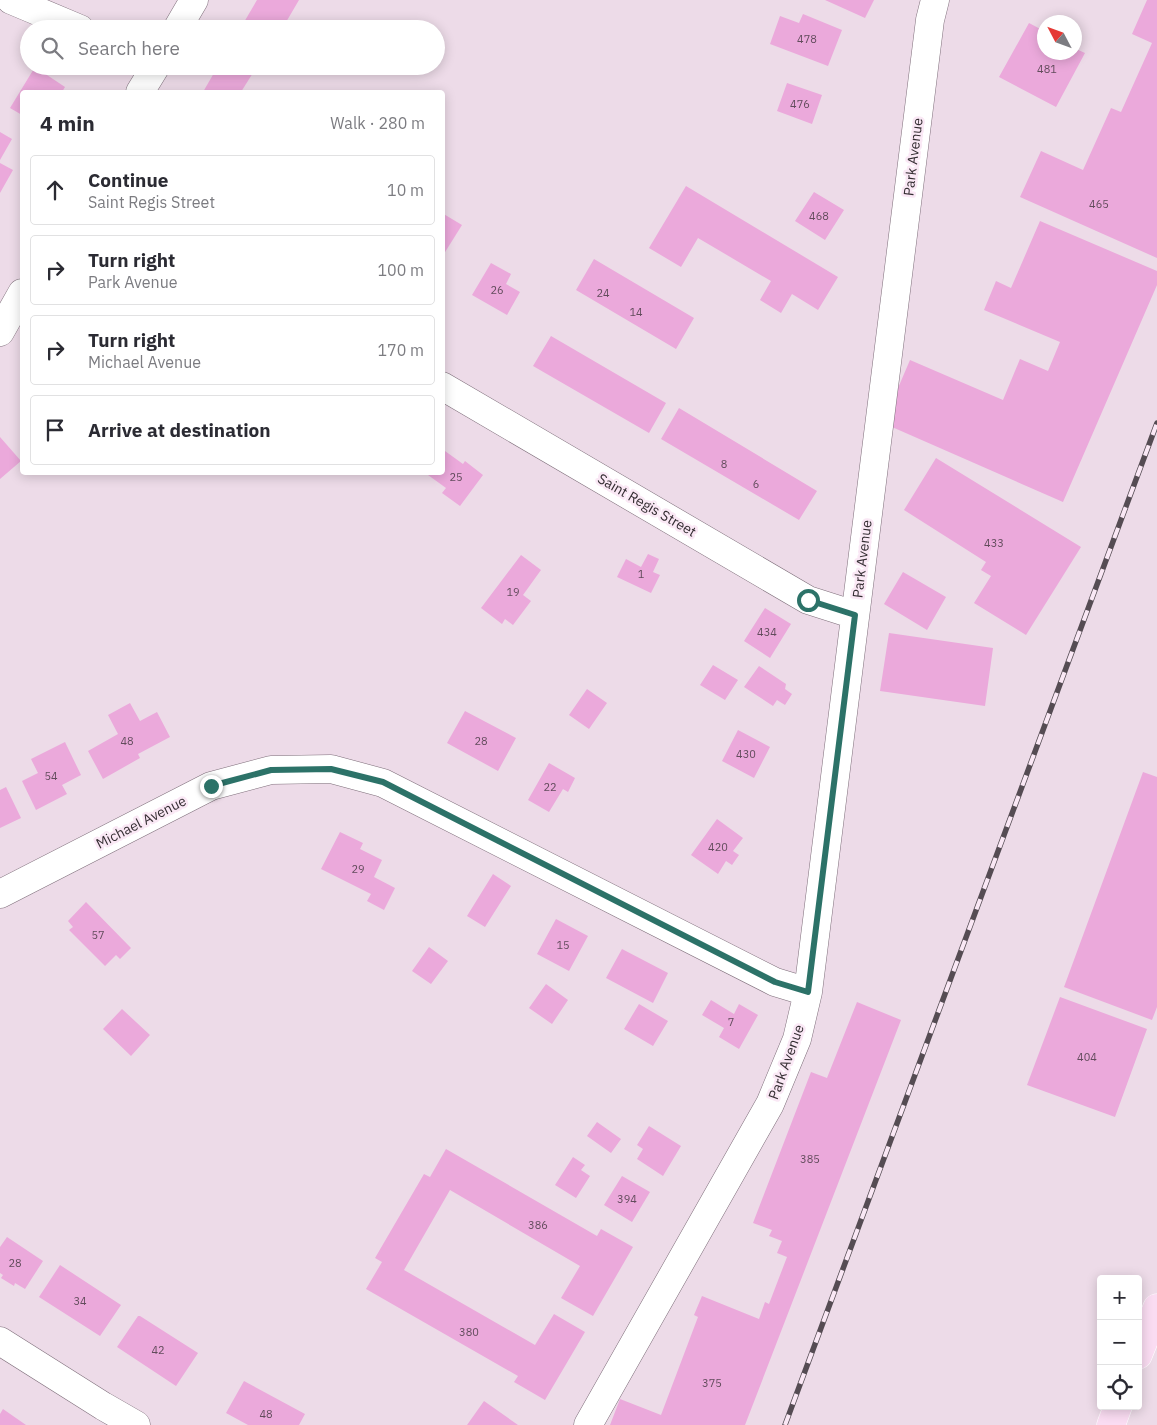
<!DOCTYPE html>
<meta charset="utf-8">
<style>
:root{--surface:#fff;--page:#f2f2f3;--text:#2b2b33;--muted:#7c7c81;--line:#e1e1e2}
body{margin:0;font-family:"IBM Plex Sans",sans-serif;background:var(--page);color:var(--text)}
.controls{position:absolute;right:15px;bottom:15px;display:grid;overflow:hidden;border-radius:5px;box-shadow:0 2px 12px #0003}
.controls button{width:45px;height:45px;display:grid;place-items:center;padding:0;border:0;border-bottom:1px solid var(--line);background:var(--surface);color:var(--text);font:25px sans-serif}
.compass{position:absolute;left:1037px;top:15px;width:45px;height:45px;border-radius:50%;background:var(--surface);box-shadow:0 2px 12px #0003;rotate:311deg}
.stop{position:absolute;width:15px;height:15px;margin:-11px;border:4px solid #2c7268;border-radius:50%;background:#fff}
.stop.end{background:#2c7268;border-color:#fff;box-shadow:0 1px 5px #0008}
.list{margin:0;padding:0;list-style:none}
h2{display:flex;justify-content:space-between;align-items:center;height:65px;margin:0;padding:0 20px;font-size:21px}
h2 small{font-size:16px;font-weight:400;color:var(--muted)}
.list li{display:grid;grid-template-columns:32px 1fr auto;gap:15px;align-items:center;box-sizing:border-box;height:70px;margin:0 10px 10px;padding:0 10px;border:1px solid var(--line);border-radius:5px}
.list b{display:block;font-size:19px;white-space:nowrap}
.list p{margin:0;font-size:16px;white-space:nowrap;color:var(--muted)}
.list em{font-size:16px;font-style:normal;color:var(--muted)}
.icon{flex:none;width:28px;height:28px;fill:none;stroke:currentColor;stroke-width:2;stroke-linecap:round;stroke-linejoin:round}
.map{position:relative;flex:none;width:1157px;height:1425px;overflow:hidden}
.search{position:absolute;background:var(--surface);box-shadow:0 2px 12px #0003;left:20px;top:20px;width:425px;height:55px;display:flex;align-items:center;gap:12px;box-sizing:border-box;padding:0 18px;border-radius:28px;color:var(--muted);font-size:19px}
.panel{position:absolute;background:var(--surface);box-shadow:0 2px 12px #0003;left:20px;top:90px;width:425px;height:385px;border-radius:5px}
.map>svg:first-child{display:block}
.building{fill:#eba9db}
.lines{fill:none;stroke-linecap:round;stroke-linejoin:round}
.minor-casing{stroke:#7e6e7a;stroke-width:29}
.major-casing{stroke:#fff;stroke-width:29}
.minor{stroke:#fff;stroke-width:28}
.major{stroke:#fadcf2;stroke-width:28}
.rail-casing{stroke:#554c53;stroke-width:5.5}
.rail{stroke:#fae8f5;stroke-width:4;stroke-dasharray:11;stroke-linecap:butt}
.route{stroke:#2c7268;stroke-width:6}
.labels{text-anchor:middle;dominant-baseline:central;stroke-width:5;stroke-linejoin:round;paint-order:stroke}
.number-label{font-size:11px;fill:#624c5c}
.street-label{font-size:14px;fill:#342d32;stroke:#fae8f5}
</style>
<div class="map">
<svg width="1157" height="1425" viewBox="0 0 1157 1425">
<rect width="100%" height="100%" fill="#eddbe8"/>
<path class="building" d="M257,0H299L282,29H240Z
M825,0H874L865,18Z
M1147,0H1157V258L1020,197L1041,151L1083,170L1111,108L1121,112L1152,43L1132,34Z
M803,14L842,30L828,66L770,44L780,16L799,23Z
M1029,23L1044,31V52H1074V48L1085,53L1056,107L999,77Z
M218,66H253L256,68L241,92H203Z
M35,67L65,87L62,92H22V115L10,108Z
M787,83L822,95L812,124L777,111Z
M0,132L12,139L0,160Z
M0,163L13,170L0,193Z
M686,186L838,277L818,310L792,294L781,313L760,300L771,281L698,238L681,267L649,248Z
M814,192L844,210L825,240L795,221Z
M442,213L462,225L442,257Z
M1040,221L1157,271V285L1063,502L892,427L889,409L910,360L1003,400L1020,359L1048,371L1060,342L984,310L996,281L1011,288Z
M594,259L694,318L676,349L576,290Z
M491,263L511,274L506,284L520,292L507,315L472,295Z
M551,336L666,403L649,433L533,366Z
M679,408L817,491L799,520L661,439Z
M0,437L21,461L0,479Z
M445,451L463,464L465,461L483,475L460,506L442,493L446,488L428,475L430,472H442V454Z
M936,458L1081,547L1026,635L974,603L991,576L981,570L986,562L904,510Z
M648,554L659,559L653,572L660,575L651,593L617,577L626,559L641,567Z
M521,555L541,570L523,595L531,601L513,625L505,619L502,624L481,608Z
M903,572L946,597L927,630L884,604Z
M765,608L791,624L770,658L744,641Z
M889,633L993,648L985,706L880,691Z
M713,665L738,680L725,700L700,685Z
M759,666L786,684L785,689L792,694L785,705L777,700L773,706L744,687Z
M587,689L607,703L589,729L569,715Z
M130,703L140,721L157,712L170,737L138,754L140,758L103,779L88,751L118,734L108,715Z
M465,711L516,738L498,771L447,743Z
M738,730L770,747L754,778L722,761Z
M65,742L81,775L62,785L67,794L36,810L22,781L38,773L31,759Z
M549,763L575,778L568,792L563,789L549,812L528,800Z
M1143,772L1157,777V1007L1152,1020L1064,987Z
M6,787L21,818L0,828V790Z
M717,819L743,838L733,851L739,855L732,865L726,861L718,874L691,855Z
M340,832L363,843L360,849L382,860L374,877L395,888L384,910L367,901L371,894L321,869Z
M493,874L511,886L485,927L467,916Z
M86,902L131,948L120,959L116,955L105,966L69,930L73,927L68,921Z
M556,919L588,936L569,971L537,954Z
M429,947L448,961L431,984L412,971Z
M622,949L668,973L653,1003L606,978Z
M546,984L568,1000L552,1024L529,1008Z
M1060,997L1147,1029L1115,1117L1027,1085Z
M711,1000L734,1014L739,1004L758,1015L739,1049L719,1037L724,1028L702,1015Z
M857,1002L901,1020L745,1425H610L620,1399L661,1415L698,1317L694,1315L702,1296L759,1319L765,1302L769,1304L787,1257L777,1253L782,1241L769,1236L772,1230L753,1223L811,1072L827,1078Z
M639,1004L668,1021L653,1046L624,1029Z
M122,1009L150,1035L131,1056L103,1029Z
M597,1122L621,1139L611,1153L587,1136Z
M649,1126L681,1146L663,1176L637,1159L643,1149L637,1145Z
M446,1149L597,1236L601,1229L633,1247L593,1316L561,1298L580,1266L450,1190L404,1270L535,1345L554,1314L585,1332L545,1400L514,1382L518,1376L366,1289L382,1262L375,1258L424,1174L430,1177Z
M573,1157L585,1165L581,1170L590,1176L576,1198L555,1185Z
M622,1176L650,1192L632,1222L604,1205Z
M7,1237L43,1261L25,1289L15,1283L14,1286L1,1278L3,1275L0,1273V1247Z
M60,1265L121,1305L100,1336L39,1297Z
M138,1316H140L198,1353L176,1386L117,1347Z
M244,1381L305,1414L299,1425H248L226,1413Z
M484,1401L518,1425H467Z
M3,1409L26,1425H0V1414Z"/>
<g class="lines">
<g class="minor-casing">
<path id="minor" d="M11,0L80,29
M177,29L194,0
M140,92L156,66
M0,332L22,293
M442,386L808,600L855,615
M0,894L211,786L271,770L331,769L383,783L775,982L808,992
M0,1341L103,1406L136,1425
M588,1425L770,1104L797,1039L808,992L930,20L935,0"/>
</g>
<g class="major-casing">
<path id="major" d="M1138,1355L1157,1308
M1111,1425L1118,1406"/>
</g>
<use href="#minor" class="minor"/>
<use href="#major" class="major"/>
<g class="rail-casing">
<path id="rail" d="M785,1425L1157,423"/>
</g>
<use href="#rail" class="rail"/>
</g>
<g class="lines">
<path class="route" d="M211,786L271,770L331,769L383,782L775,982L808,992L855,615L808,600"/>
</g>
<g class="labels">
<g class="number-label">
<text x="807" y="39">478</text>
<text x="1047" y="69">481</text>
<text x="800" y="104">476</text>
<text x="1099" y="204">465</text>
<text x="819" y="216">468</text>
<text x="497" y="290">26</text>
<text x="603" y="293">24</text>
<text x="636" y="312">14</text>
<text x="724" y="464">8</text>
<text x="456" y="477">25</text>
<text x="756" y="484">6</text>
<text x="994" y="543">433</text>
<text x="641" y="574">1</text>
<text x="513" y="592">19</text>
<text x="767" y="632">434</text>
<text x="127" y="741">48</text>
<text x="481" y="741">28</text>
<text x="746" y="754">430</text>
<text x="51" y="776">54</text>
<text x="550" y="787">22</text>
<text x="718" y="847">420</text>
<text x="358" y="869">29</text>
<text x="98" y="935">57</text>
<text x="563" y="945">15</text>
<text x="731" y="1022">7</text>
<text x="1087" y="1057">404</text>
<text x="810" y="1159">385</text>
<text x="627" y="1199">394</text>
<text x="538" y="1225">386</text>
<text x="15" y="1263">28</text>
<text x="80" y="1301">34</text>
<text x="469" y="1332">380</text>
<text x="158" y="1350">42</text>
<text x="712" y="1383">375</text>
<text x="266" y="1414">48</text>
</g>
<g class="street-label">
<text transform="translate(913 157) rotate(-83)">Park Avenue</text>
<text transform="translate(647 505) rotate(30)">Saint Regis Street</text>
<text transform="translate(862 559) rotate(-83)">Park Avenue</text>
<text transform="translate(141 822) rotate(-27)">Michael Avenue</text>
<text transform="translate(786 1062) rotate(-70)">Park Avenue</text>
</g>
</g>
</svg>
<div class="controls">
<button>+</button>
<button>−</button>
<button><svg class="icon" aria-label="locate" viewBox="0 0 24 24"><circle cx="12" cy="12" r="6"/><path d="M12 2v4M12 18v4M2 12h4M18 12h4"/></svg></button>
</div>
<svg class="compass" viewBox="-18 -18 36 36"><path d="M0-13l5 13h-10z" fill="#e53935"/><path d="M0 13l5-13h-10z" fill="#7c7c81"/></svg>
<div class="stop" style="left:808px;top:600px"></div>
<div class="stop end" style="left:211px;top:786px"></div>
<div class="search"><svg class="icon" aria-label="search" viewBox="0 0 24 24"><circle cx="10" cy="10" r="6"/><path d="M15 15l6 6"/></svg>Search here</div>
<section class="panel">
<h2>4 min<small>Walk · 280 m</small></h2>
<ul class="list">
<li><svg class="icon" aria-label="ahead" viewBox="0 0 24 24"><path d="M12 20V5M6 11l6-6 6 6"/></svg><div><b>Continue</b><p>Saint Regis Street</p></div><em>10 m</em></li>
<li><svg class="icon" aria-label="right" viewBox="0 0 24 24"><path d="M7 20v-9h11M14 6l5 5-5 5"/></svg><div><b>Turn right</b><p>Park Avenue</p></div><em>100 m</em></li>
<li><svg class="icon" aria-label="right" viewBox="0 0 24 24"><path d="M7 20v-9h11M14 6l5 5-5 5"/></svg><div><b>Turn right</b><p>Michael Avenue</p></div><em>170 m</em></li>
<li><svg class="icon" aria-label="arrive" viewBox="0 0 24 24"><path d="M6 21V4h12l-3 4 3 4H6"/></svg><div><b>Arrive at destination</b></div></li>
</ul>
</section>
</div>
